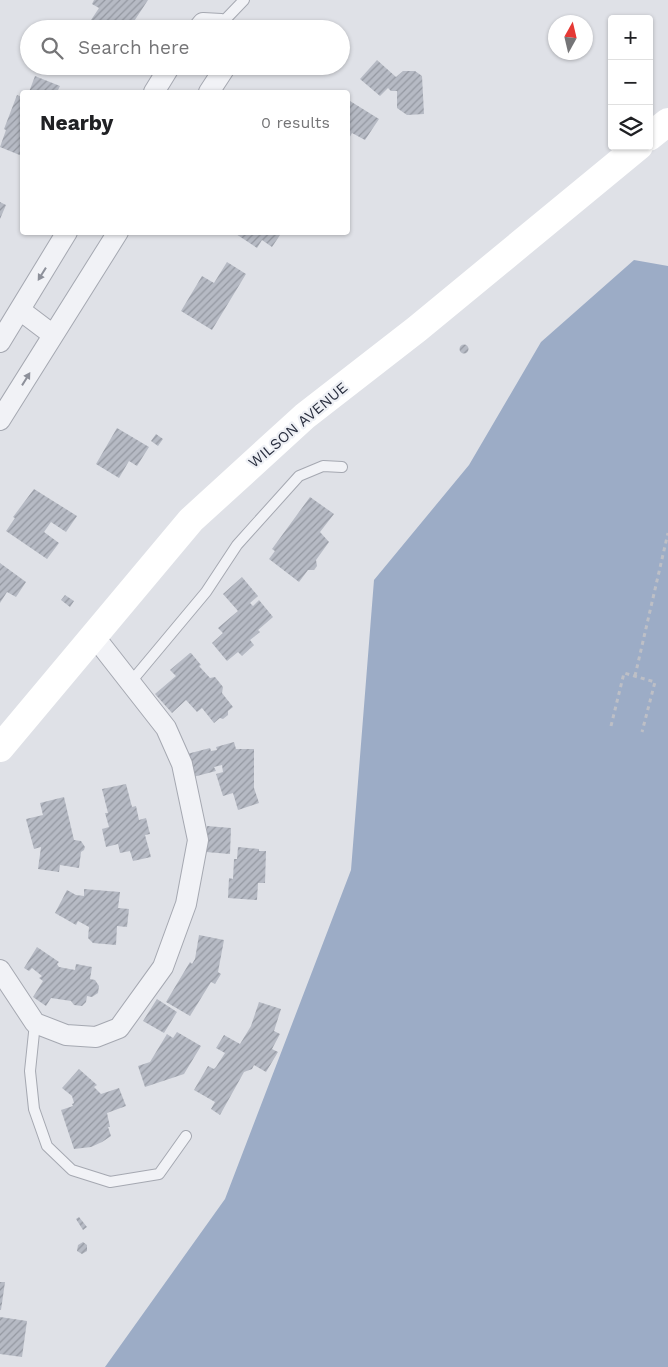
<!DOCTYPE html>
<meta charset="utf-8">
<style>
:root{--surface:#fff;--page:#f6f6f6;--text:#202124;--muted:#757577;--line:#e0e0e0}
body{margin:0;font-family:"Work Sans",sans-serif;background:var(--page);color:var(--text)}
.controls{position:absolute;right:15px;top:15px;display:grid;overflow:hidden;border-radius:5px;box-shadow:0 1px 4px #0004}
.controls button{width:45px;height:45px;display:grid;place-items:center;padding:0;border:0;border-bottom:1px solid var(--line);background:var(--surface);color:var(--text);font:25px sans-serif}
.compass{position:absolute;left:548px;top:15px;width:45px;height:45px;border-radius:50%;background:var(--surface);box-shadow:0 1px 4px #0004;rotate:8deg}
.list{margin:0;padding:0;list-style:none}
h2{display:flex;justify-content:space-between;align-items:center;height:65px;margin:0;padding:0 20px;font-size:21px}
h2 small{font-size:16px;font-weight:400;color:var(--muted)}
.icon{flex:none;width:28px;height:28px;fill:none;stroke:currentColor;stroke-width:2;stroke-linecap:round;stroke-linejoin:round}
.map{position:relative;flex:none;width:668px;height:1367px;overflow:hidden}
.search{position:absolute;background:var(--surface);box-shadow:0 1px 4px #0004;left:20px;top:20px;width:330px;height:55px;display:flex;align-items:center;gap:12px;box-sizing:border-box;padding:0 18px;border-radius:28px;color:var(--muted);font-size:19px}
.panel{position:absolute;background:var(--surface);box-shadow:0 1px 4px #0004;left:20px;top:90px;width:330px;height:145px;border-radius:5px}
.map>svg:first-child{display:block}
.water{fill:#9cacc6}
.building{fill:url(#building-hatch)}
.lines{fill:none;stroke-linecap:round;stroke-linejoin:round}
.service-casing{stroke:#a5a8b1;stroke-width:12}
.minor-casing{stroke:#a5a8b1;stroke-width:22}
.path{stroke:#bdbfc6;stroke-width:3;stroke-dasharray:4 4;stroke-linecap:butt}
.service{stroke:#f1f2f6;stroke-width:10}
.minor{stroke:#f1f2f6;stroke-width:20}
.secondary{stroke:#fff;stroke-width:28}
.oneway{fill:#8d909a}
.labels{text-anchor:middle;dominant-baseline:central;stroke-width:4.5;stroke-linejoin:round;paint-order:stroke}
.street-label{font-size:15px;fill:#292e3e;stroke:#eef0f5}
</style>
<div class="map">
<svg width="668" height="1367" viewBox="0 0 668 1367">
<defs>
<pattern id="building-hatch" width="6" height="6" patternUnits="userSpaceOnUse" patternTransform="scale(1.25)"><rect width="6" height="6" fill="#b6bac4"/><path d="M-1 1l2-2M0 6l6-6M5 7l2-2" fill="none" stroke="#9498a1"/></pattern>
</defs>
<rect width="100%" height="100%" fill="#dfe1e7"/>
<path class="water" d="M634,260L668,266V1367H105L225,1199L351,870L374,580L469,465L541,342Z"/>
<path class="building" d="M94,0H148L129,29H104L91,20L99,8L92,4Z
M377,60L396,77L403,71H415L422,76L424,114L407,115L397,108V91H391L388,88L380,96L360,79Z
M35,76L60,86L57,92H29Z
M17,95L22,97V156L0,147L6,130L4,129Z
M350,101L379,119L365,140L352,133L348,140V105Z
M0,202L6,205L0,219Z
M233,232H282L272,247L262,240L257,248Z
M227,262L246,274L212,330L181,311L202,276L214,283Z
M459.5 349a4.5 4.5 0 1 1 9 0a4.5 4.5 0 1 1-9 0Z
M117,428L149,447L137,466L129,461L119,478L96,464Z
M156,434L163,439L158,446L151,441Z
M34,489L77,516L66,532L51,522L44,532L59,543L47,559L6,531L15,518L13,517Z
M310,497L334,514L320,532L329,542L316,560L317,566L314,570H308L299,582L269,559L275,551L272,549Z
M0,563L26,582L16,597L7,592L0,603Z
M242,577L258,596L250,603L253,606L259,600L273,617L258,630L260,632L250,640L254,645L242,656L238,652L227,661L212,643L223,633L218,628L238,611L223,594Z
M65,595L74,601L70,607L61,600Z
M190,653H191L201,665L199,666L210,678L215,677L223,687L222,693L233,707L228,711V715L223,719L220,718L214,723L202,708L197,712L186,700L172,713L155,694L176,676L170,670Z
M234,742L236,749H254V788L259,803L238,810L233,793L223,796L216,774L223,772L222,765L214,767L216,771L193,777L187,754L210,748L211,751L217,750L216,747Z
M126,784L132,807L136,806L139,820L146,818L150,834L145,835L151,857L133,861L130,851L120,853L118,844L106,847L102,829L109,827L105,813H108L102,789Z
M64,797L74,840L81,841L85,847L84,850L81,852L79,868L60,865L59,872L38,869L41,847L34,849L26,819L43,815L40,803Z
M207,826L231,828L230,854L206,852Z
M238,847L259,849V851H266L265,883H258L257,900L228,898L229,878L233,879L234,859H237Z
M84,889L120,892L118,908L129,909L127,927L117,926L116,945L93,943L88,938L89,927L78,921L76,925L55,913L67,890L76,895L84,896Z
M199,935L224,940L218,972L221,974L215,984L211,982L190,1016L166,1002L190,962L192,964L195,959Z
M37,947L59,962L57,964L59,967L75,970L76,964L92,967L90,979L95,980L99,986L98,993L92,997L87,996L86,1002L82,1006L74,1005L71,1001L51,998L46,1006L33,997L43,981L39,978L42,976L32,968L29,971L24,968Z
M157,999L177,1012L164,1033L143,1021Z
M259,1002L281,1009L274,1031L280,1034L272,1049L278,1052L266,1072L254,1065L252,1069L244,1072L220,1115L211,1109L215,1102L194,1090L208,1066L214,1069L216,1067L225,1053L216,1048L224,1035L240,1044L251,1026Z
M177,1032L201,1046L184,1074L145,1087L138,1066L150,1062L167,1034L173,1038Z
M79,1069L97,1085L94,1087L101,1094L119,1088L126,1106L107,1113L110,1127H108L111,1136L102,1142L91,1147L74,1149L61,1110L73,1106L72,1104L74,1103L72,1096L62,1088Z
M79,1217L87,1227L83,1230L76,1219Z
M83,1242L87,1245V1251L82,1254L77,1251L78,1245Z
M0,1282H5L1,1310H0Z
M0,1317L27,1321L22,1357L0,1354Z"/>
<g class="lines">
<g class="service-casing">
<path id="service" d="M221,24L244,0
M130,683L206,592L237,545L299,476L323,466L342,467
M35,1023L30,1071L34,1109L47,1146L72,1170L110,1182L159,1174L186,1136"/>
</g>
<g class="minor-casing">
<path id="minor" d="M198,29L203,23L221,24L227,29
M154,92L170,66
M209,92L226,66
M20,310L53,335
M0,342L67,232
M0,420L118,232
M0,970L35,1023L66,1035L96,1037L119,1028L163,967L186,904L198,840L182,764L166,728L94,636"/>
</g>
<path class="path" d="M635,676L668,533
M611,726L624,673L655,682L642,732"/>
<use href="#service" class="service"/>
<use href="#minor" class="minor"/>
<path class="secondary" d="M649,137L668,122
M0,748L191,520L305,416L417,329L639,146"/>
</g>
<defs><path id="oneway-solid" d="M-6-.8H1V-3.2L6.5 0L1 3.2V.8H-6Z" transform="scale(1.25)"/></defs>
<g class="oneway">
<use href="#oneway-solid" transform="translate(42 274) rotate(122)"/>
<use href="#oneway-solid" transform="translate(26 379) rotate(-58)"/>
</g>
<g class="labels">
<g class="street-label">
<text transform="translate(298 425) rotate(-40)">WILSON AVENUE</text>
</g>
</g>
</svg>
<div class="controls">
<button>+</button>
<button>−</button>
<button><svg class="icon" aria-label="layers" viewBox="0 0 24 24"><path d="M12 4l9 5-9 5-9-5zM3 14l9 5 9-5"/></svg></button>
</div>
<svg class="compass" viewBox="-18 -18 36 36"><path d="M0-13l5 13h-10z" fill="#e53935"/><path d="M0 13l5-13h-10z" fill="#757577"/></svg>
<div class="search"><svg class="icon" aria-label="search" viewBox="0 0 24 24"><circle cx="10" cy="10" r="6"/><path d="M15 15l6 6"/></svg>Search here</div>
<section class="panel">
<h2>Nearby<small>0 results</small></h2>
<ul class="list">
</ul>
</section>
</div>
